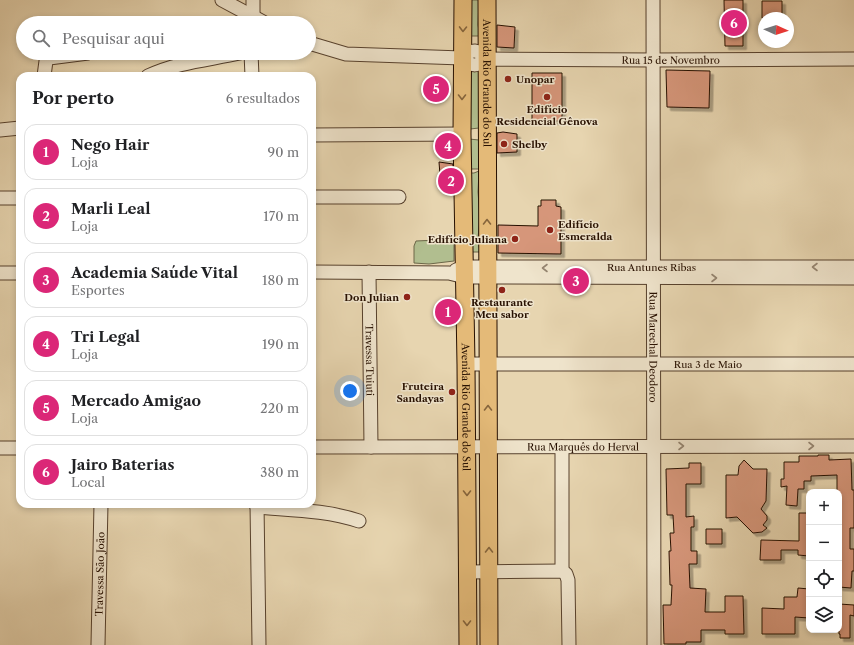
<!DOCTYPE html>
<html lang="pt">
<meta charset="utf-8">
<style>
:root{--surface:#fff;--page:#f6f6f6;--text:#202124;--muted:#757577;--line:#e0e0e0;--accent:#db2777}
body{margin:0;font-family:"Libre Caslon Text",serif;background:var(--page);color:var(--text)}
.controls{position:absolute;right:12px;bottom:12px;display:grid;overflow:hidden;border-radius:8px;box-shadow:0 2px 6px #0003}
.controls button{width:36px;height:36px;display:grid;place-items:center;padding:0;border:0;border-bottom:1px solid var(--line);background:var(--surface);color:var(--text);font:20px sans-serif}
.compass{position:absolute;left:758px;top:12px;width:36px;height:36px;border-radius:50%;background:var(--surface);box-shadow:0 2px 6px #0003;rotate:93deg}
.you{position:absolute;left:350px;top:391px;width:14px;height:14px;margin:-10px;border:3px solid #fff;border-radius:50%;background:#1a73e8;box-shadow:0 0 0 6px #1a73e833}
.badge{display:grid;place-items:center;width:26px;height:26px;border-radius:50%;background:var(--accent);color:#fff;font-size:13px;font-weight:700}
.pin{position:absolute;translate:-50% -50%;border:2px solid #fff;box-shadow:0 1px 4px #0006}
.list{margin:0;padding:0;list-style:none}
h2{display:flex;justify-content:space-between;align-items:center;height:52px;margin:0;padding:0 16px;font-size:17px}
h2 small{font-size:13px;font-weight:400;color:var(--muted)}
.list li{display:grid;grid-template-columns:26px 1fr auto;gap:12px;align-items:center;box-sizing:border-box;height:56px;margin:0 8px 8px;padding:0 8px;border:1px solid var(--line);border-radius:12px}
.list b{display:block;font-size:15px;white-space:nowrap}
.list p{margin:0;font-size:13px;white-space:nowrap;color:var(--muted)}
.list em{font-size:13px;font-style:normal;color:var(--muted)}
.icon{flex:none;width:22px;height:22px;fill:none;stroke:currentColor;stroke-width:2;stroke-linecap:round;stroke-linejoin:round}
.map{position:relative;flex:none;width:854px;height:645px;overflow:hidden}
.search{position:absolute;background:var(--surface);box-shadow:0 2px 6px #0003;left:16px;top:16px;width:300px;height:44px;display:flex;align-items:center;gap:10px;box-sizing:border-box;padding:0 14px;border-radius:22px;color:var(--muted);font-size:15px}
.panel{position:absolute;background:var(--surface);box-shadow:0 2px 6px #0003;left:16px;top:72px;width:300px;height:436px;border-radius:12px}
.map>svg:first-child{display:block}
.green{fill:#b1be8f;stroke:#6c6748}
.building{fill:#d6967a;stroke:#271001;filter:url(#shadow)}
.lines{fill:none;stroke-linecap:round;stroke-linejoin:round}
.minor-casing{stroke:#57412d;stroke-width:15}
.major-casing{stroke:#271001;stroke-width:19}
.minor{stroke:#efe4cc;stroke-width:13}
.major{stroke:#e4ba78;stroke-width:17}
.oneway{stroke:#86653c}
.oneway2{stroke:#958571}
.poi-dot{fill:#8f2418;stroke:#efe4cc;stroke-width:1.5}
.labels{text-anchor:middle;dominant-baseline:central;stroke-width:3;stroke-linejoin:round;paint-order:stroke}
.street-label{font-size:10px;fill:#271001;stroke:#efe4cc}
.poi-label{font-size:10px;font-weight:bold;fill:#271001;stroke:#efe4cc;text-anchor:start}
</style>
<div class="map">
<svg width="854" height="645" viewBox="0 0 854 645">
<defs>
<filter id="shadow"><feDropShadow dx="3.5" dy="3.5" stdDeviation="0" flood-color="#0004"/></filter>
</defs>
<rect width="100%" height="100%" fill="#e7d5b0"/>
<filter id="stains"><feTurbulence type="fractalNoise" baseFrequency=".005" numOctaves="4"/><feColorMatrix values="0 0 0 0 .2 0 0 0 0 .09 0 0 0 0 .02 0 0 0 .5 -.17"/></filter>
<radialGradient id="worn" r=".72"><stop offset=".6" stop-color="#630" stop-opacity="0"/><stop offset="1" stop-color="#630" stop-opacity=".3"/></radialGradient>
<path class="green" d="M470,0H479L478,25L480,36H469Z
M479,69V128L470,129L468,70Z
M469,139L479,140V169H468Z
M479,171L478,192L480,217L478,238L480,252H470L469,173H474Z
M438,240L454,241V261L429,264L414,263V246L416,241Z"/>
<path class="building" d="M724,0H743V46H725Z
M762,1H782V18H762Z
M497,25L515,27L514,48L497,47Z
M666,70L710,71L709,108L667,107Z
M532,73H562V121H532Z
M503,132L517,134V152L497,153V133Z
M439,142H452V151H439Z
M439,162L453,164V186H444L446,175H440Z
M541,200H556V206L561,207V254L498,253V225L538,226V206H541Z
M437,305H455V319L447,318L437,319Z
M818,455H829V460L851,459L852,490H854V528H850V549H854V571H852L851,588L839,587V492H837V475L811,476V481H804V489H798L797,506L786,505L787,486L781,487V479H784V462H799V456H818Z
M744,460L753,469H767L766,501L761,509L767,516V520L763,525L767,528L762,532L753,533L737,517L726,518V475H738L739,466Z
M689,463H701V484H686V517L694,516V527H691V551H697V564H689L690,588L706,589L705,612H725V596H743L744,634H725V630H701V642H686V644H664L663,605H671L672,585H670L669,551H671L670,533H674L673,515H667L666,469L689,468Z
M799,513H809V556L798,555V550H781V560H760L761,540L799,541Z
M706,529H722V544H706Z
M798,588L809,589V618L795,617V634H762V608L784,609V597H797Z
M839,604L854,605V616L850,615V638H840V634H839Z"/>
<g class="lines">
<g class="minor-casing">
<g id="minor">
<path d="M222,0L265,23"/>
<path id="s1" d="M653,0L654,645"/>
<path d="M253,23V0"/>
<path id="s2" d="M309,43L346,54L462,58C472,67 476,67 487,59L654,60L854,59"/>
<path d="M251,53L252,76"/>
<path d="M462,58C473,48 477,49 487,59"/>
<path d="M44,76L46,61L49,58L88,53"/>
<path d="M148,76C178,62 208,60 240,53"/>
<path d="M0,130L20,128"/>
<path d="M312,135L462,134"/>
<path d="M312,197H399"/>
<path d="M0,198H20"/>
<path id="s3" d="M456,270L465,267H854"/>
<path d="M312,272L449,273L465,277L854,278"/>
<path id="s4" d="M369,272L371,447"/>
<path d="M0,273H20"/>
<path id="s5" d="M466,364H854"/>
<path id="s6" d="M312,447L854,446"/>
<path d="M562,447V571"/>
<path d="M0,448H20"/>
<path d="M257,504L259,645"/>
<path d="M257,507C291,510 326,510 359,521"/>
<path d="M467,572L562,571L566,574L568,580L569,645"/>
<path id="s7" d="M98,645L101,504"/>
</g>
</g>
<g class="major-casing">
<g id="major">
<path id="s8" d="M463,0L462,134L466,364L468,645"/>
<path id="s9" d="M487,0L489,645"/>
</g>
</g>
<use href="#minor" class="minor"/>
<use href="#major" class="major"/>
</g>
<defs><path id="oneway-chevron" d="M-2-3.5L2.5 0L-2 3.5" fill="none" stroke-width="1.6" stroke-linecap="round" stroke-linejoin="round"/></defs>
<g class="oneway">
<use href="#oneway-chevron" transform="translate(463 29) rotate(91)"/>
<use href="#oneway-chevron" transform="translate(462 97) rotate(90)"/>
<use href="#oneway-chevron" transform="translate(487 222) rotate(-90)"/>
<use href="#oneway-chevron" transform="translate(488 408) rotate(-90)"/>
<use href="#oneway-chevron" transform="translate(467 493) rotate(90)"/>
<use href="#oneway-chevron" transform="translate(489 550) rotate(-90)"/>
<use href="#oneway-chevron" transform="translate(467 623) rotate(90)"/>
</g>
<g class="oneway2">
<use href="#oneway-chevron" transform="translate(815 267) rotate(180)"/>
<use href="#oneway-chevron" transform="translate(545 268) rotate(-180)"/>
<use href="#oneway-chevron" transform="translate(714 278)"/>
<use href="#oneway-chevron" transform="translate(681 446)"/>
<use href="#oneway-chevron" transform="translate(811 446)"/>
</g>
<g class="poi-dot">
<circle cx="508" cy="79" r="4"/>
<circle cx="547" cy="97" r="4"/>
<circle cx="504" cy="144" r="4"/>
<circle cx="550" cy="230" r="4"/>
<circle cx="515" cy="239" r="4"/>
<circle cx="502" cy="290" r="4"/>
<circle cx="407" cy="297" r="4"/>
<circle cx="452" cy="392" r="4"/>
</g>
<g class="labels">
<g class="street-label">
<text stroke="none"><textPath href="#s2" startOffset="367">Rua 15 de Novembro</textPath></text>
<text stroke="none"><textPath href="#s9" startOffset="83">Avenida Rio Grande do Sul</textPath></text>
<text stroke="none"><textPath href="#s3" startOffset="196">Rua Antunes Ribas</textPath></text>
<text stroke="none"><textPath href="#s1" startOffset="347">Rua Marechal Deodoro</textPath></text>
<text stroke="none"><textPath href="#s4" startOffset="88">Travessa Tuiuti</textPath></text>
<text stroke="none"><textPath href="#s5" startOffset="242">Rua 3 de Maio</textPath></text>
<text stroke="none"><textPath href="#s8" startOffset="407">Avenida Rio Grande do Sul</textPath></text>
<text stroke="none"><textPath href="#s6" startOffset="271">Rua Marquês do Herval</textPath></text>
<text stroke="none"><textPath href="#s7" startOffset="71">Travessa São João</textPath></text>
</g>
<g class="poi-label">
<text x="516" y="79">Unopar</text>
<text x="547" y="109" text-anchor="middle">Edifício<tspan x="547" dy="12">Residencial Gênova</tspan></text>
<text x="512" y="144">Shelby</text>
<text x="558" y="224">Edifício<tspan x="558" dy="12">Esmeralda</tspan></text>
<text x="507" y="239" text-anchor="end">Edifício Juliana</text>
<text x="399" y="297" text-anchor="end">Don Julian</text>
<text x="502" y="302" text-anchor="middle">Restaurante<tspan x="502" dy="12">Meu sabor</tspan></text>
<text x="444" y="386" text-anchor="end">Fruteira<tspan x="444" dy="12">Sandayas</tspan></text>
</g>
</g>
<rect width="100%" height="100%" filter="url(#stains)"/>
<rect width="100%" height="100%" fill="url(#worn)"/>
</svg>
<div class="controls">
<button>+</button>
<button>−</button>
<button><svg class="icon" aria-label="locate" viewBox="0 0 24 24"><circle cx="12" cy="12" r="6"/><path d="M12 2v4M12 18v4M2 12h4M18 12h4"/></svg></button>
<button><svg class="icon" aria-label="layers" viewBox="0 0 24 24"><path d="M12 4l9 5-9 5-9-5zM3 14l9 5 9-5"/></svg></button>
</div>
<svg class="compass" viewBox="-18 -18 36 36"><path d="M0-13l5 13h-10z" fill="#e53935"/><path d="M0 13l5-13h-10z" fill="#757577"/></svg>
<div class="you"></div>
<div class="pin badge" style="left:448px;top:312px">1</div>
<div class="pin badge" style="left:451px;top:181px">2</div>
<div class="pin badge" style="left:576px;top:281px">3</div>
<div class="pin badge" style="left:448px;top:146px">4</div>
<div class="pin badge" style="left:436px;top:89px">5</div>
<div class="pin badge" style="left:734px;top:23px">6</div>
<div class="search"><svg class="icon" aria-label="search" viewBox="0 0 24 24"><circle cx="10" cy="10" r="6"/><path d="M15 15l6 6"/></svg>Pesquisar aqui</div>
<section class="panel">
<h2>Por perto<small>6 resultados</small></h2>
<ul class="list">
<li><span class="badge">1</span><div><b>Nego Hair</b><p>Loja</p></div><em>90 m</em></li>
<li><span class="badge">2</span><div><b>Marli Leal</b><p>Loja</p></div><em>170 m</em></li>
<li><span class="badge">3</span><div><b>Academia Saúde Vital</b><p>Esportes</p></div><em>180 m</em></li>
<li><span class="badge">4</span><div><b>Tri Legal</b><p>Loja</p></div><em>190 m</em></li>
<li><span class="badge">5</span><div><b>Mercado Amigao</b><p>Loja</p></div><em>220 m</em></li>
<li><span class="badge">6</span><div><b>Jairo Baterias</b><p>Local</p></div><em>380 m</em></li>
</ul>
</section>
</div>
